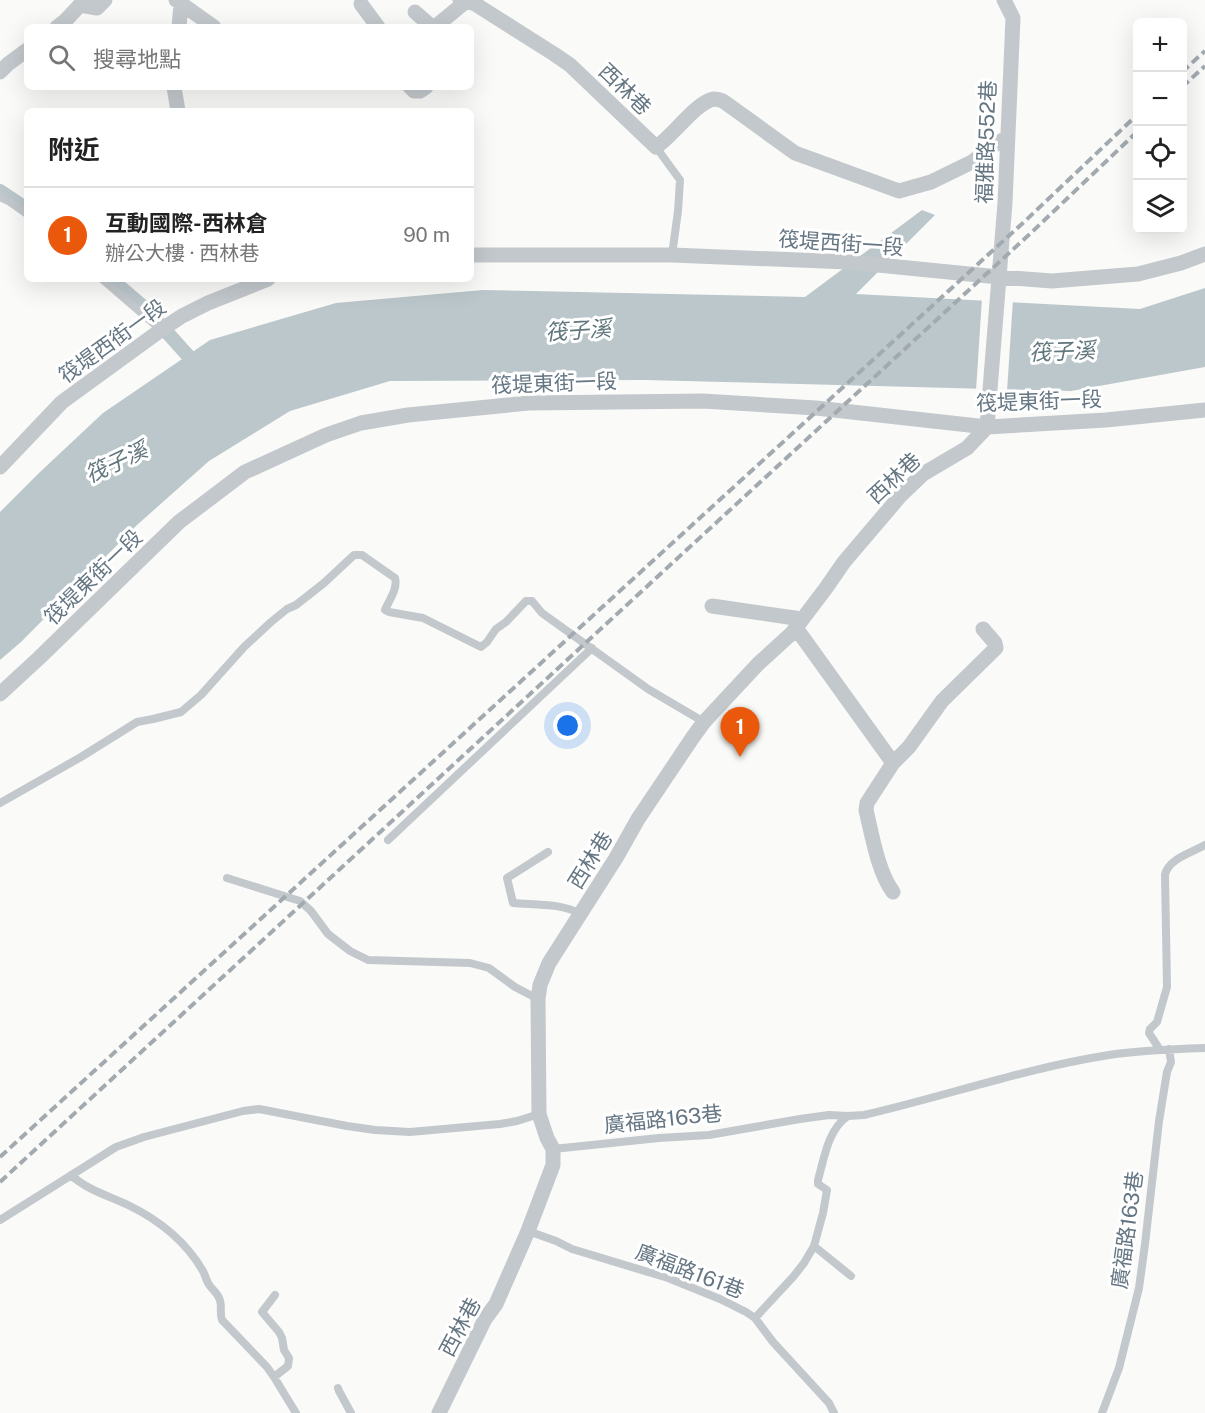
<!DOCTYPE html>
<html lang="zh-TW">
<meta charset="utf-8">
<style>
:root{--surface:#fff;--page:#f2f2f2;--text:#222;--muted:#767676;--line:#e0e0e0;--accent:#ea580c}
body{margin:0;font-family:"Public Sans","Noto Sans TC",sans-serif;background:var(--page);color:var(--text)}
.controls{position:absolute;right:18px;top:18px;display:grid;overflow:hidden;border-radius:9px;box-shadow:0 6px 24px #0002}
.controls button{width:54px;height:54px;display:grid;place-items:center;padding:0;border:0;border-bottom:2px solid var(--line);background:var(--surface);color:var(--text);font:30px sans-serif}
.you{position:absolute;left:568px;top:726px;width:21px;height:21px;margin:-15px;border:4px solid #fff;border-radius:50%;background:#1a73e8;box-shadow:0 0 0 9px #1a73e833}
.badge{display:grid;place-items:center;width:39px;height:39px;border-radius:50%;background:var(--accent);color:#fff;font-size:20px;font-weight:700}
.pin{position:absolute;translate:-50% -50px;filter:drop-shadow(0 2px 3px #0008)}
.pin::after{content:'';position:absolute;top:32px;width:21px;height:18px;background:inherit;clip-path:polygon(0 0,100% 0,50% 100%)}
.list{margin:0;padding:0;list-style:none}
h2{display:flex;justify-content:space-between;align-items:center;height:78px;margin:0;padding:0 24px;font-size:26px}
h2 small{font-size:20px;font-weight:400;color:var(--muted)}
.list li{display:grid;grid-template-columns:39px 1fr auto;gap:18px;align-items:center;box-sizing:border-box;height:96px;padding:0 24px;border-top:2px solid var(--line)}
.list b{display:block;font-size:22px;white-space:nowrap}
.list p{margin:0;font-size:20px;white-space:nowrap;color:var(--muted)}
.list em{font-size:20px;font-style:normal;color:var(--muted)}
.icon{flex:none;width:33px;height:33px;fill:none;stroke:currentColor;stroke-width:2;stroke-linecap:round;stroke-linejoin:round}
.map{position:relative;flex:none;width:1205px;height:1413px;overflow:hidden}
.search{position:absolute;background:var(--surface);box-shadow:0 6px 24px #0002;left:24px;top:24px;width:450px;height:66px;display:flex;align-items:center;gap:15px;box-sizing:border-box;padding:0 21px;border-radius:9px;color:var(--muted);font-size:22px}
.panel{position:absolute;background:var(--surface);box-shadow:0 6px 24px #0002;left:24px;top:108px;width:450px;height:174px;border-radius:9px}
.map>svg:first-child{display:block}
.water{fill:#bbc7cb}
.pier{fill:#fafaf8}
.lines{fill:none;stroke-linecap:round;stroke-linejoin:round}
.canal{stroke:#bbc7cb;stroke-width:14}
.lane{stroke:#c3c8cc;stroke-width:8}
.street{stroke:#c3c8cc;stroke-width:15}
.rail{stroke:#a2aab0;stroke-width:4;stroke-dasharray:9 4.5;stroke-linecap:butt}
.labels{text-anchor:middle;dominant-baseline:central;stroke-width:6;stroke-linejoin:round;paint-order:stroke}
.street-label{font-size:21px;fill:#657683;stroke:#fff}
.water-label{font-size:22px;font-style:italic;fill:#60757c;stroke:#fff}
</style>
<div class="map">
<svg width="1205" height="1413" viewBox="0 0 1205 1413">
<rect width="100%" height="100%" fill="#fafaf8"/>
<path class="water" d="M922,210L935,215L856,294L1140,309L1205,288V367L1071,391L644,380L390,381L290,411L209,461L137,525L21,642L0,660V512L39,473L103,413L210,340L336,303L483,290L805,297Z"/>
<path class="pier" d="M982,298L1013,299L1007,392L976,391Z"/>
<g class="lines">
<path class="canal" d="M0,191L27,209
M111,279L146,309L200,369"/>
<path class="lane" d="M656,147L680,180L678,211L672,255
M0,197L10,202L27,214
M102,279L161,330
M0,803L81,757L137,722L153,719L181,712L201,695L244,647L271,622L287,609L296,605L324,583L354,555H362L395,578C398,589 389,600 385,610L389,612L423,618L481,647L487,642L496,629L506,622L526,601H532L542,613L648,689L704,722
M388,840L592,648
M548,852L507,878L513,903C535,905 561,903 581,914
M227,878L300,901L311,911L328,934L350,951L368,960L470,963L489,968L515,987L538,999
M1160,1050L1149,1033L1150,1029L1157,1022L1167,987L1165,875C1168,859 1191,853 1205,845
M848,1116C828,1129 824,1159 818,1180V1184L827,1190L823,1213L814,1246L851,1276
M553,1149L659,1138L709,1135L800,1119L829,1115L848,1116L864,1115C946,1096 1026,1068 1109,1055C1141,1050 1173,1049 1205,1048
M71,1175C87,1190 109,1196 128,1205C159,1220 185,1240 203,1271C205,1275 206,1279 208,1283C211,1289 217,1292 219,1298C223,1305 219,1313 222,1320L267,1367L274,1377L296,1413
M0,1220L116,1147L144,1137L243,1111L259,1109L347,1126L375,1130L410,1132L500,1124L517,1121L539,1114
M528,1231L556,1241L572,1249L668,1278L720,1299L746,1312L755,1318L773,1342L829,1403L834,1413
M755,1318L793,1277L804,1263L814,1246
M274,1377L288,1366L289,1358L284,1350L282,1338L279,1332L262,1312L275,1295
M338,1388L339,1391L351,1413
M1102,1413L1119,1368L1139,1288L1145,1244L1159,1121L1167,1072L1171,1062L1169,1049"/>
<path class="street" d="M176,0L214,27
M460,0L464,3L470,2L475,4L554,54L570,65L656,147C673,136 696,102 714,99C717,99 720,100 723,101L795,153L899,191L931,182L972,162L996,144L1008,137
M361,4L378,27
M415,12L432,27
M57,27L65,21L80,5L97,8L105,0
M179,27L181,4
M435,27L464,3
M0,72L8,64L27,50
M174,87L178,111
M410,87L414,91H420L426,87
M471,255H672L848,262L999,277L1052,281L1138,274L1181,263L1205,254
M987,427L1005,203L1013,18L1004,0
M0,467L62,402L161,330L182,316L208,303L268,279
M712,606L795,618L801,621
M796,628L893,763
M0,694L39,658L179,522L245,472L326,435L361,423L408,415L529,403L703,401L816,408L987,427L1106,420L1205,410
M893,892C878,872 872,835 866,810L867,803L893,763L909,747L942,701L996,648L995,643L983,629
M439,1413L485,1319L496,1304L528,1231L553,1165V1149L547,1138L539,1114L538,999L540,985L549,963L616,858L638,819L693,737L704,722L758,664L792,633L826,588L844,562L901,495L923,474L967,448L987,427"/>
<path class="rail" d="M1182,72L1205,51
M1182,87L1205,66
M0,1157L1024,222L1138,114
M0,1182L1033,231L1138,131"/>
</g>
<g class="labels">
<g class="street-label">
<text transform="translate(625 89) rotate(44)">西林巷</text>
<text transform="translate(986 142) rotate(-88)">福雅路552巷</text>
<text transform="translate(841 243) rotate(4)">筏堤西街一段</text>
<text transform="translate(112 341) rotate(-36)">筏堤西街一段</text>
<text transform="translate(554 383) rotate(-2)">筏堤東街一段</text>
<text transform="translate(1039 401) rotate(-2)">筏堤東街一段</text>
<text transform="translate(894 478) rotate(-43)">西林巷</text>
<text transform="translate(93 577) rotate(-44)">筏堤東街一段</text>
<text transform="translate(590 860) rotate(-58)">西林巷</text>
<text transform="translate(663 1119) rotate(-6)">廣福路163巷</text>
<text transform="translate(1127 1230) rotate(-82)">廣福路163巷</text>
<text transform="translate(690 1271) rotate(21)">廣福路161巷</text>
<text transform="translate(460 1327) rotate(-62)">西林巷</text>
</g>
<g class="water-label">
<text transform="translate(578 330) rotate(-4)">筏子溪</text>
<text transform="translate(1062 351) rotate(-2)">筏子溪</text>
<text transform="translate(116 462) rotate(-25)">筏子溪</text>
</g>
</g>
</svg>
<div class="controls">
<button>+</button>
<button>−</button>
<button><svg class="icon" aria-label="locate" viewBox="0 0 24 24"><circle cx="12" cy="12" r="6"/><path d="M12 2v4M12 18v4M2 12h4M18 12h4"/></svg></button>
<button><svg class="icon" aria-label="layers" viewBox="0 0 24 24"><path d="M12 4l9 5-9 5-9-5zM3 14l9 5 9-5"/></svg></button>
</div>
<div class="you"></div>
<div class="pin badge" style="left:740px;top:757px">1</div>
<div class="search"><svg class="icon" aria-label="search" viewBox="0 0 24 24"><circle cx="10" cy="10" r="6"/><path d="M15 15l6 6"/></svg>搜尋地點</div>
<section class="panel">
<h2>附近<small></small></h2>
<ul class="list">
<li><span class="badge">1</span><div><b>互動國際-西林倉</b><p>辦公大樓 · 西林巷</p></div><em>90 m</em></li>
</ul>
</section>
</div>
